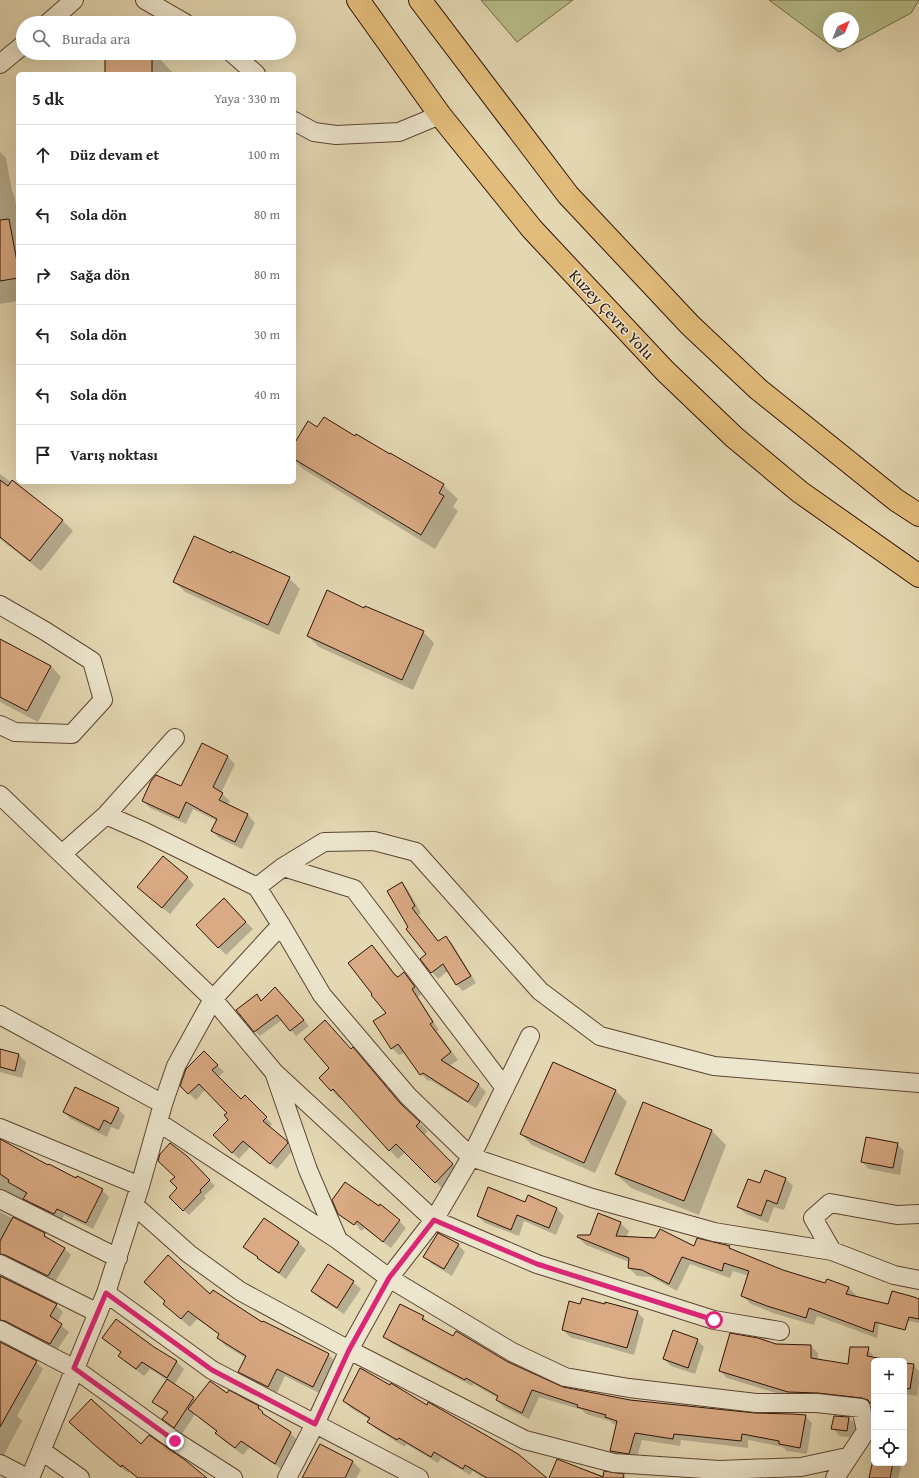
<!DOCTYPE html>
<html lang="tr">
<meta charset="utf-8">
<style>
:root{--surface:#fff;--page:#f2f2f2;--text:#222;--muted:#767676;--line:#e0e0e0}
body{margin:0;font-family:"Gentium Book Plus",serif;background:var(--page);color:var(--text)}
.controls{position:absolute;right:12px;bottom:12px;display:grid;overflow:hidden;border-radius:6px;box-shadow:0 4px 16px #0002}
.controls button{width:36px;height:36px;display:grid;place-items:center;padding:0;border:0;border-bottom:1px solid var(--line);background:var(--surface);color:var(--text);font:20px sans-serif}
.compass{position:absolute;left:823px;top:12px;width:36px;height:36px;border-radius:50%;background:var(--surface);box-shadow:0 4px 16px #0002;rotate:43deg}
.stop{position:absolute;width:12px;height:12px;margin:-9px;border:3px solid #db2777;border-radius:50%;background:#fff}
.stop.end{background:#db2777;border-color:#fff;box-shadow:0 1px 4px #0008}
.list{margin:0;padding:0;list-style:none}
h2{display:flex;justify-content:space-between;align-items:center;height:52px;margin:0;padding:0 16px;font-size:17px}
h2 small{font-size:13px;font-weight:400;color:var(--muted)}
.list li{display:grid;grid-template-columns:26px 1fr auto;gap:12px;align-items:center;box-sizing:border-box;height:60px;padding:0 16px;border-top:1px solid var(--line)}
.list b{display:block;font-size:15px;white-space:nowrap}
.list em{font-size:13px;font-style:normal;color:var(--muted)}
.icon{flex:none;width:22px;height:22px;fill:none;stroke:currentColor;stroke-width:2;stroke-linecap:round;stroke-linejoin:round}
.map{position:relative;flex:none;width:919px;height:1478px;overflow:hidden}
.search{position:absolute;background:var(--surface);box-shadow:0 4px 16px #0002;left:16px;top:16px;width:280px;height:44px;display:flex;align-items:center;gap:10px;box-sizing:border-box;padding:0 14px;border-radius:22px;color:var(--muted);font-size:15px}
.panel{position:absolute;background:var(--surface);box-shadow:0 4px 16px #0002;left:16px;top:72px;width:280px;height:412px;border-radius:6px}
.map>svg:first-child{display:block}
.green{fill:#b7be8a;stroke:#736848;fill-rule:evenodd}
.shadow{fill:#0003;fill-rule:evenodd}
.building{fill:#d9aa83;stroke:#2f1307}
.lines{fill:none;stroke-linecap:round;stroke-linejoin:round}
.street-casing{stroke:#5c4432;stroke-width:20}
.primary-casing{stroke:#2f1307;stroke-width:24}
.street{stroke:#ede6ce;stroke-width:18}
.primary{stroke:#e2bc7a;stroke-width:22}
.route{stroke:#db2777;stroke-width:5}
.labels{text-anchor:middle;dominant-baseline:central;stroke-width:3;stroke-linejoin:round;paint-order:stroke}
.street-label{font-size:16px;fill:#2f1307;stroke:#ede6ce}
</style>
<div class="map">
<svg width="919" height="1478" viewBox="0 0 919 1478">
<rect width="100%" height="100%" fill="#e4d8b3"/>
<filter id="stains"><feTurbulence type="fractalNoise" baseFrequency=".005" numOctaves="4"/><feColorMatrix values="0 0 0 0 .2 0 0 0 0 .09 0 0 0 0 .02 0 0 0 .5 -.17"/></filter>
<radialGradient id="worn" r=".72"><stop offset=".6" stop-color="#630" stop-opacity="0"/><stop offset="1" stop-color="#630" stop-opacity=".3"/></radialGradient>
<path class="green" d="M481,0H573L517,42Z
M769,0H919L911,13L839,52ZM829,18H853V42H829Z"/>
<path class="shadow" d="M106,53H154L174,74H106Z
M0,152L6,158L12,191L14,194L18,216V301L0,304Z
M318,428L356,437L443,485L458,499L453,507L458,511L435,549L303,469L294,460V446Z
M0,474L62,520L73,531L41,571L0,539Z
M231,555L289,578L300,589L279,635L185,592L174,581Z
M365,609L423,632L434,643L413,690L319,647L308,636Z
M0,640L51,666L61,677L38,722L0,702Z
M228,757L235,764L221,793L230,801L227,805L248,815L255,823L242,849L219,838L212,831L217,821L193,809L186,824L150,808L143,801L181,787ZM221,794H223L217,805L216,804Z
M187,877L194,885L170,914L146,894Z
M402,884L408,890L421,913L418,915L439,942L446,937L452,943L476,983L463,991L457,985L449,970L438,979L422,959L427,955L409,928Z
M224,900L253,929L226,955L197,925Z
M372,946L379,953L398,978L404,973L421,994L418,997L439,1030L437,1031L458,1060L449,1066L479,1085L486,1092L476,1108L430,1080L428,1081L421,1074L405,1052L399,1055L392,1048L388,1013Z
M280,993L309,1026L296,1036L282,1020L260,1036L255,1031L257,996L262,1001Z
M0,1050L19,1055L26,1062L22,1078L0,1072Z
M351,1050L361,1057L407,1111L428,1131L424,1135L461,1173L444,1190L405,1152L398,1159L342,1097L340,1099L320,1078Z
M204,1052L224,1072L218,1077L241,1100L245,1096L272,1124L269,1128L293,1150L277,1169L250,1147L239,1159L214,1135L230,1120L228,1113L206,1089L196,1100L181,1086Z
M553,1063L616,1091L627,1102L595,1173L532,1145L521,1134Z
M118,1109L125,1116L119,1130L111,1127L107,1137L71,1119L64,1112Z
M712,1131L726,1145L699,1215L631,1188L616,1174Z
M0,1143L102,1190L109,1197L93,1229L64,1215L62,1221L0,1199Z
M897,1144L904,1151L900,1175L869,1169L862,1162Z
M187,1157L215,1186L204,1196L206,1198L189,1215L170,1197L178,1188L176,1177Z
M765,1171L786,1179L793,1186L784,1210L774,1207L768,1223L746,1214L738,1207L760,1185Z
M526,1203L557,1209L564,1216L556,1235L524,1221L519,1236L485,1223L478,1216Z
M0,1212L44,1234L51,1241L64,1248L71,1255L55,1282L0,1264Z
M344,1216L399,1221L406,1228L391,1248L364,1228L362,1231L358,1228L359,1227Z
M264,1219L299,1243L306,1250L286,1279L266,1265L245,1246Z
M620,1223L629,1231L626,1238L695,1248L729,1247L733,1251L783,1271L826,1284L849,1288L857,1296L856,1298L881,1310L877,1338L817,1316L814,1325L776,1314L751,1304L743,1296L749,1276L733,1271L730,1278L690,1264L677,1291L651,1277L637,1276L629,1268V1262L586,1245L578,1237L591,1236Z
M458,1245L465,1252L452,1276L432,1264L425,1257Z
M328,1266L353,1282L361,1289L344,1314L319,1298L312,1291Z
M0,1277L56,1305L63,1312L57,1322L69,1332L57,1350L0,1330Z
M210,1295L263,1324L327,1353L336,1362L321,1394L285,1376L276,1395L247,1380L239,1371L246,1358L226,1346L218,1338L220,1335L197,1319L190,1327L173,1312Z
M919,1299V1323L893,1318Z
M581,1305L637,1312L644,1319L634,1355L570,1337L563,1330Z
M423,1317L430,1324L453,1337L563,1388L629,1401L755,1414L805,1416L812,1423L807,1454L787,1451L783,1447L748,1440V1448L681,1440L680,1446L642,1440L636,1460L618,1458L611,1451L617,1425L613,1424L610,1421L586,1414L582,1410L539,1397L529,1419L504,1407L497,1400L498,1398L473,1384L472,1386L391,1343L384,1336Z
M104,1338L154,1348L177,1362L184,1369L174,1385L196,1400L228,1394L258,1407L265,1415L290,1433L297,1440L283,1470L249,1448L243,1455L223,1440L216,1433L217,1432L195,1414L182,1434L171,1426L164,1419L168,1414L153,1402L167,1380L150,1369L144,1376L127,1363L120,1356L122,1353Z
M697,1340L704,1347L695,1374L671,1366L664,1359Z
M0,1343L36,1362L43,1369L17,1416L22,1421L0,1462Z
M776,1345L811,1346L818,1353V1360L848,1365L866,1348L873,1355L866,1404L796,1399L727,1378L720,1371Z
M904,1364L913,1365L919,1371V1382L917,1396L904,1394Z
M344,1401L427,1406L545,1478H484L473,1471L470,1475L441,1458L438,1463L406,1444L405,1447L376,1429L369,1422L370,1420L351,1408Z
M849,1418L856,1425L854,1438L840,1436L832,1428Z
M78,1429L141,1445L206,1478H138L130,1471L128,1473L105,1455Z
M320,1445L353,1462L361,1470L356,1478H303Z
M874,1459V1463H897L901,1467L898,1478H870Z
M558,1460L604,1476L624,1475L626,1478H550Z"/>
<path class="building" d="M105,53H152V74H105Z
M9,219L18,267V278L0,281V220Z
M324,417L355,436L356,434L390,454V453L444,484L439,493L444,496L421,535L294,459V444L308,421L317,427Z
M0,480L8,486L12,480L63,520L30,561L0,537Z
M194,536L231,553L232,551L290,577L268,625L173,582Z
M327,590L364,608L365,606L424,631L402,680L307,636Z
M0,639L51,666L27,711L0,697Z
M202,743L228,756L213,787L223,793L219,800L248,814L235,842L211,831L217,819L186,802L179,818L142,801L151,781L156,775L181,786Z
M163,856L188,877L162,908L137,887Z
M402,882L415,906L412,908L438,941L446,936L471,976L456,985L443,964L431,973L420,959L426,954L406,929L408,927L387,891Z
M224,898L246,922L218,948L196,925Z
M372,945L395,975L398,977L404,972L415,987L412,989L433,1022L430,1024L451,1052L441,1060L479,1084L468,1102L423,1073L420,1075L398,1044L391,1049L373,1021L386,1013L371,995L372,994L348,963Z
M275,987L304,1020L290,1031L277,1015L254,1032L236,1010L257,994L261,1001Z
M325,1020L351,1049L353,1047L400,1103L420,1122L416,1126L453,1164L435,1183L396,1144L389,1151L333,1089L331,1091L319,1078L329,1068L304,1039Z
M0,1049L19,1054L15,1071L0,1067Z
M204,1051L218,1065L212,1070L241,1099L245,1095L267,1117L263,1121L287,1141L288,1143L270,1164L243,1141L232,1153L213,1135L228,1120L224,1115L227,1113L199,1084L188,1094L180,1086L186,1069Z
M553,1062L616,1090L584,1163L520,1134Z
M75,1087L119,1108L111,1124L104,1120L99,1130L63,1112Z
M643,1102L712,1130L684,1201L615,1174Z
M866,1137L898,1143L893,1168L861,1162Z
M0,1139L48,1165L49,1164L76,1178L77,1176L103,1189L86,1223L57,1209L54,1214L23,1199L27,1193L8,1182L9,1180L0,1174Z
M170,1143L187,1156L210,1180L200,1190L201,1192L183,1211L169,1197L177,1188L170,1181L175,1177L158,1161L160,1154Z
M765,1170L786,1178L777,1204L767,1200L761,1216L737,1207L748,1179L760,1183Z
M345,1182L379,1206L380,1204L400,1220L383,1242L357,1221L354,1225L338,1214L332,1200Z
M488,1187L525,1202L528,1195L557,1208L549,1228L517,1215L511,1230L477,1216Z
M598,1213L621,1222L616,1236L655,1238L660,1229L694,1246L697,1238L726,1245L730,1246L729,1248L783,1270L825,1283L827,1279L849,1287L846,1294L888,1304L892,1291L914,1297L919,1299V1319L909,1317L905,1330L875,1322L873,1332L809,1308L806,1318L767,1306L741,1296L749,1271L724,1263L722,1271L682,1257L669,1284L642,1270L628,1268L629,1258L577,1237L578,1235H590Z
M13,1217L45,1233L44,1236L65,1248L48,1276L5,1255L0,1254V1241Z
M264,1218L299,1242L279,1273L257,1258L258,1257L243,1247Z
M438,1233L459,1244L444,1269L423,1257Z
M168,1255L210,1294L213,1290L262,1322L263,1321L328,1353L329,1354L313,1387L277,1369L268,1387L238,1372L246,1356L217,1338L219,1334L188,1311L181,1319L163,1304L165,1301L144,1282Z
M328,1264L354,1281L337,1308L311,1291Z
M0,1276L57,1304L50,1316L62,1324L50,1344L5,1321L0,1320Z
M582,1298L605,1304V1302L638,1311L627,1348L562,1330L569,1301L580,1304Z
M400,1304L424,1316L422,1319L453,1336L456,1331L508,1362L563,1387L630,1400L755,1413L792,1414L806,1415L800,1448L779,1444V1441L742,1434L741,1441L674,1434L673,1439L635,1433L629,1454L610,1451L617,1421L605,1417L606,1415L577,1407L578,1405L532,1390L522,1413L496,1400L498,1396L466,1378L465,1380L383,1337Z
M116,1319L154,1347L177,1361L167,1378L142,1362L136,1369L118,1356L121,1352L102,1338Z
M673,1330L698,1339L688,1368L663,1359Z
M730,1333L758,1338L776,1344L811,1345V1358L848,1364L850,1347H869L867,1356L894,1361H874V1403H870L868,1400L862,1398L818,1393L788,1392L719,1371Z
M0,1342L37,1361L0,1427Z
M904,1363L914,1364L910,1389L904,1388Z
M360,1368L390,1385L391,1383L394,1385L427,1405L428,1402L437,1407L489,1437L518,1454L547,1478H487L465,1465L463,1469L434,1452L431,1457L399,1438L397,1440L367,1422L370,1418L343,1401Z
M167,1379L194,1397L174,1428L162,1419L168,1412L152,1402Z
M210,1381L227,1393L229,1390L259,1406L258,1408L263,1412L262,1413L291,1432L275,1464L241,1441L235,1448L215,1433L217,1431L188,1409Z
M91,1399L141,1444L149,1435L185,1460L207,1478H138L122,1465L121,1467L97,1447L69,1422Z
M834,1416L849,1417L847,1431L831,1429Z
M320,1444L353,1461L345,1478H302Z
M874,1455V1463H893L890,1478H869Z
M557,1459L603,1477L604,1471L624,1474L623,1478H549Z"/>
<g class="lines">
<g class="street-casing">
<path id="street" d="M145,0L185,23
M48,23L74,0
M232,53L256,74
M0,64L23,45
M294,121L314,132L336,135L399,132L440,115
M0,605L45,631L92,661L103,700L72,734L15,732L0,725
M0,795L213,999L274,1072L308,1170L338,1240
M106,815L145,832L257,887L281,925L322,995L408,1096L471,1157L592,1198L714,1232L832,1251L894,1275L919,1280
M62,854L106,815L175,738
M283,867L354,889L505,1088
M257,887L283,867L324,842L374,841L416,852L540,991L600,1036L714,1066L919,1083
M0,1015L163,1104
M274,1072L434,1220L537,1264L714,1320L780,1331
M158,1122L338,1240L389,1278L512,1352L565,1377L629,1388L756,1403H817L861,1408L866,1431L835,1478
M0,1128L140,1186
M0,1199L118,1258
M134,1205L189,1254L240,1291L349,1350L525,1440L614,1463L719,1470L801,1467L847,1457
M832,1251L813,1218L830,1203L897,1215L919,1214
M0,1264L98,1313
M106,1293L212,1370L419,1478
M0,1330L75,1369L175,1441L233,1478
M42,1451L80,1478
M0,1464L27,1478
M30,1478L106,1293L140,1186L163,1104L176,1066L213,999L281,925
M287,1478L315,1424L349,1350L389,1278L434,1220L471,1157L530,1036"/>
</g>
<g class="primary-casing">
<path id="primary" d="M358,0L440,115L532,229L665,371L734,437L800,492L919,576
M420,0L568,195L690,325L758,389L896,500L919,515"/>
</g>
<use href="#street" class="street"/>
<use href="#primary" class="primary"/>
</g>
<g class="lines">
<path class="route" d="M175,1441L74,1368L106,1293L212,1370L315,1424L349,1350L389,1278L434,1220L537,1264L714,1320"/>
</g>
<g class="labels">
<g class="street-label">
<text transform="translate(612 314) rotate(47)">Kuzey Çevre Yolu</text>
</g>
</g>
<rect width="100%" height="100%" filter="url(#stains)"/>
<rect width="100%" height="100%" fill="url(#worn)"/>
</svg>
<div class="controls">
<button>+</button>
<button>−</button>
<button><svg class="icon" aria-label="locate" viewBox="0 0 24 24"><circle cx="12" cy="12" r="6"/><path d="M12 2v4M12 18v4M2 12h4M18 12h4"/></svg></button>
</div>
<svg class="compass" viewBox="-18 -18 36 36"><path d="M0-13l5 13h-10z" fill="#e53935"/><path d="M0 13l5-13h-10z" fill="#767676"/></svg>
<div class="stop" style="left:714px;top:1320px"></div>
<div class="stop end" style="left:175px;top:1441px"></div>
<div class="search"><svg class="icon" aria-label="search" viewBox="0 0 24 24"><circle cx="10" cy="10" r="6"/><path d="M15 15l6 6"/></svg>Burada ara</div>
<section class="panel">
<h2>5 dk<small>Yaya · 330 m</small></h2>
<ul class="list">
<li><svg class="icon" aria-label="ahead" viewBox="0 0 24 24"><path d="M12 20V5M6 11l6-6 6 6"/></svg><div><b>Düz devam et</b></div><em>100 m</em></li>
<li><svg class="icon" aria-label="left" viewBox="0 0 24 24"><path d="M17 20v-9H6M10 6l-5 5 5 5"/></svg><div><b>Sola dön</b></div><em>80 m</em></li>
<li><svg class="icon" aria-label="right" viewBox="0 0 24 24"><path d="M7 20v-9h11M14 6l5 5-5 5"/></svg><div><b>Sağa dön</b></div><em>80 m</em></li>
<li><svg class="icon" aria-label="left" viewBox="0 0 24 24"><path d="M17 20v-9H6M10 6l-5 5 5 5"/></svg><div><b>Sola dön</b></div><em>30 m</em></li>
<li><svg class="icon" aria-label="left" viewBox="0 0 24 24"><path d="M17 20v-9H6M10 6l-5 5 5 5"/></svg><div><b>Sola dön</b></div><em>40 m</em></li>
<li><svg class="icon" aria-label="arrive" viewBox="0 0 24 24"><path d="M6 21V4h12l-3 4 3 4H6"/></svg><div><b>Varış noktası</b></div></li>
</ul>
</section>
</div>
